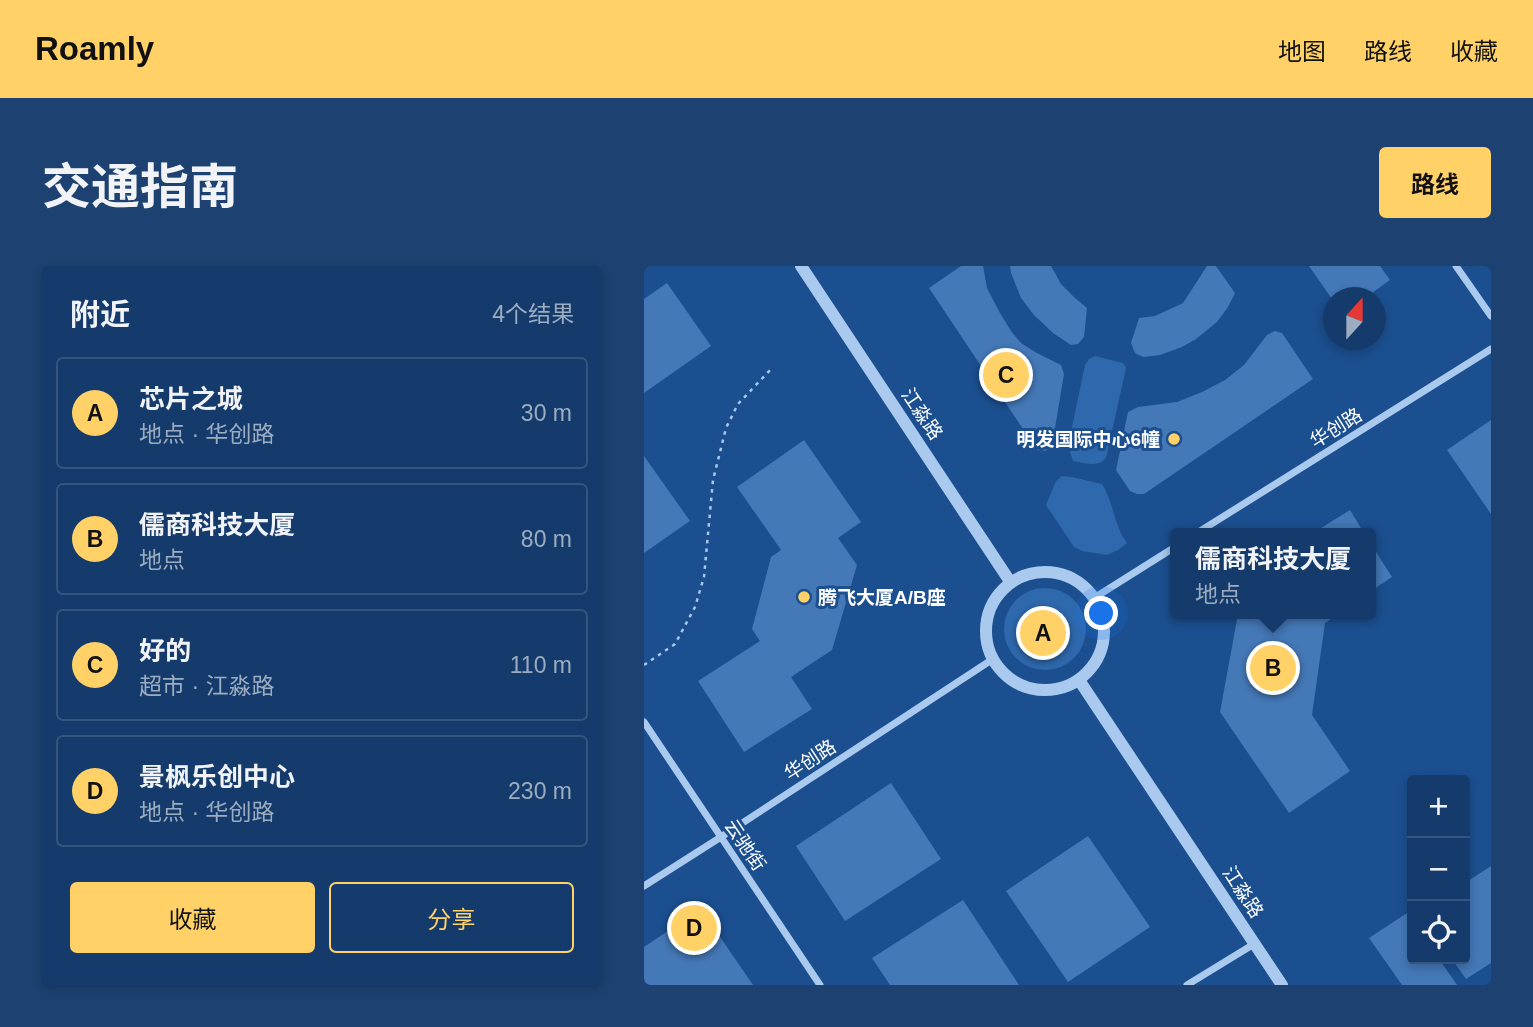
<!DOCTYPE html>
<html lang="zh">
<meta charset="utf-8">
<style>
:root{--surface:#143b6b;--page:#1d4271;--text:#f1f3f6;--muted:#9dadc1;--line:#33557e;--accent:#ffd166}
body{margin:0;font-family:Arial,"Noto Sans SC",sans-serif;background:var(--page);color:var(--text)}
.controls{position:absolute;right:21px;bottom:21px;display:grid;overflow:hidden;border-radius:7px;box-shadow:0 4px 10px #0003}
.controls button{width:63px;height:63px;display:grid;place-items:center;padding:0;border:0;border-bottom:2px solid var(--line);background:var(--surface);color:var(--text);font:35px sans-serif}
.compass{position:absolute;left:679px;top:21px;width:63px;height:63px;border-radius:50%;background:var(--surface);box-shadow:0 4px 10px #0003;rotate:21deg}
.you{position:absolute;left:458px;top:348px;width:24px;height:24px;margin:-18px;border:5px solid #fff;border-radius:50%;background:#1a73e8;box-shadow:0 0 0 10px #1a73e833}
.badge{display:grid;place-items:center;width:46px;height:46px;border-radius:50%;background:var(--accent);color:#111;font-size:23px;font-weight:700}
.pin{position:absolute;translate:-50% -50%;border:4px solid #fff;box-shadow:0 2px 7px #0006}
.popup{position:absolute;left:526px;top:262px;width:206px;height:91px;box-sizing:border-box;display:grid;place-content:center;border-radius:7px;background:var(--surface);filter:drop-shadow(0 2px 5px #0005);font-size:23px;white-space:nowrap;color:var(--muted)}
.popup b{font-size:26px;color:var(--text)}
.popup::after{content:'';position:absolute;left:50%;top:100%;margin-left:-14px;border:14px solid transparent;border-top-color:var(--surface)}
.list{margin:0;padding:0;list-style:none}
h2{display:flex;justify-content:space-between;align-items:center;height:91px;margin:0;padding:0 28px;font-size:30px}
h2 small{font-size:23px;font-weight:400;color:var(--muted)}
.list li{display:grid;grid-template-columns:46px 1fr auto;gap:21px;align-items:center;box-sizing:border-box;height:112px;margin:0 14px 14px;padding:0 14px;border:2px solid var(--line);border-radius:7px}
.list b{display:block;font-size:26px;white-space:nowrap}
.list p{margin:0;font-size:23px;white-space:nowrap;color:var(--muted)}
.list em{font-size:23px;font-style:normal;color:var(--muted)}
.actions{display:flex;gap:14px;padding:21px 28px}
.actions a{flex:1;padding:16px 0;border:2px solid var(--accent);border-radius:7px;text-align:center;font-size:24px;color:var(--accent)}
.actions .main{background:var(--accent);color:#111}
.icon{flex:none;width:38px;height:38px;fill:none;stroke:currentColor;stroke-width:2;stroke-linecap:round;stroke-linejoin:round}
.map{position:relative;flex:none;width:847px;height:719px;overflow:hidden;border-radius:7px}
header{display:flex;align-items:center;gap:42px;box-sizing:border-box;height:98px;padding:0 35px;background:var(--accent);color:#111}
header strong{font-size:33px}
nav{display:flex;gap:38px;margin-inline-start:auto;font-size:24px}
.intro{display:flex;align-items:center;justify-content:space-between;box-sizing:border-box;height:168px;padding:0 42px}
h1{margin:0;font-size:49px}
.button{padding:18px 32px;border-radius:7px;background:var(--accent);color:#111;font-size:24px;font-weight:700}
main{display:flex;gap:42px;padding:0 42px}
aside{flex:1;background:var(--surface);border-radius:7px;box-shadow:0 4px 10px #0003}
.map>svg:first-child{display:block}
.green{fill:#2e69ad}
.building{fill:#4478b7}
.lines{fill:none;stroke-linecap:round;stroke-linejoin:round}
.path{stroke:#a9c9ee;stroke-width:2.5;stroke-dasharray:3.5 5;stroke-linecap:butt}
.minor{stroke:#a9c9ee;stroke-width:7}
.tertiary{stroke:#a9c9ee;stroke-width:12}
.poi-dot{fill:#ffd166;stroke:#1b4f8f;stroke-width:2.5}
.labels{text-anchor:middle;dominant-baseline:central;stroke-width:6;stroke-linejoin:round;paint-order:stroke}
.street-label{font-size:19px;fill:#fff;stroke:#1b4f8f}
.poi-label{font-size:19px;font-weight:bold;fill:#fff;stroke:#1b4f8f;text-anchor:end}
</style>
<header>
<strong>Roamly</strong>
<nav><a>地图</a><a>路线</a><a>收藏</a></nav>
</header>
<div class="intro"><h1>交通指南</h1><a class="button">路线</a></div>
<main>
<aside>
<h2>附近<small>4个结果</small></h2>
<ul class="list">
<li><span class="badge">A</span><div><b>芯片之城</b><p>地点 · 华创路</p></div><em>30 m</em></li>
<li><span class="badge">B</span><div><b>儒商科技大厦</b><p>地点</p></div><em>80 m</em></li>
<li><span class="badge">C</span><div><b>好的</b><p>超市 · 江淼路</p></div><em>110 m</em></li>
<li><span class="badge">D</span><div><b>景枫乐创中心</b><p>地点 · 华创路</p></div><em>230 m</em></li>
</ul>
<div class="actions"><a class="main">收藏</a><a>分享</a></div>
</aside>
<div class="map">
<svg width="847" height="719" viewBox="0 0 847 719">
<rect width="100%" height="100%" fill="#1b4f8f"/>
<path class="green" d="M451,90L479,97L482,102L462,192C453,202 442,197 429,195L424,180L441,99L445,93Z
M418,210L428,211L458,218C470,237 470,260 483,277L474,284L463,289L438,285L430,281L402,239L412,215Z
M360 363a41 41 0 1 1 82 0a41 41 0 1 1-82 0Z"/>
<path class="building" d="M317,0H339L343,22L356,47L367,65L377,77L391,86L417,99L420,108L408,180L401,185L393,184L285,22Z
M366,0H407L417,18L430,31L443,42L440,71L434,78L427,79L409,67L390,49L377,32L367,7Z
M563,0H572L591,27L584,41L573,56L552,73L538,81L516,89L499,91L491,87L487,77L495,52L511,50L539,37Z
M665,0H736L746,14L721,32H690V36Z
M23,17L67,80L0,127V33Z
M631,65L638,67L669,113L500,228H493L486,225L472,204L484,146L494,141L533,136L558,126L581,114L600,99L623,69Z
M847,154V248L803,184Z
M160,174L217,256L194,272L213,299L188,384L147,411L168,443L100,486L54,415L116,375L108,363L127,291L137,284L93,221Z
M0,190L46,255L0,287Z
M706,244L720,267H669Z
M727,278L748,311L727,325Z
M594,348H695L681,357L668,449L706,505L645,547L576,446Z
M247,517L297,593L201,655L152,580Z
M444,570L506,661L424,716L362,625Z
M847,600V697L822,713L808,693H821V617Z
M319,634L375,719H246L228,692Z
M57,643L109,719H0V681Z
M763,647L768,655V693H795L813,719H758L725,672Z"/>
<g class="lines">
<path class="path" d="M0,399L31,378L51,341L60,311L69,214L82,162L94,138L128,102"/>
<path class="minor" d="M812,0L847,50
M553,267L847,83
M450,332L531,281
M0,456L176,719
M0,620L77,571L349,393
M543,719L610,678"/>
<path class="tertiary" d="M157,0L367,317
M342 365a59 59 0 1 1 118 0a59 59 0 1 1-118 0Z
M435,414L638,719"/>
</g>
<g class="poi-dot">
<circle cx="530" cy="173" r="7"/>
<circle cx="160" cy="331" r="7"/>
</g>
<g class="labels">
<g class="street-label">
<text transform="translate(278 148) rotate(56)">江淼路</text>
<text transform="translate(692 162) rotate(-32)">华创路</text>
<text transform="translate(166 494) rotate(-33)">华创路</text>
<text transform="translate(101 579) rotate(56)">云驰街</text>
<text transform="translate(599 626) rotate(57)">江淼路</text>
</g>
<g class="poi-label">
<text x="516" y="173">明发国际中心6幢</text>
<text x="174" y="331" text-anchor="start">腾飞大厦A/B座</text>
</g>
</g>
</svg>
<div class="controls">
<button>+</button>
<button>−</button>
<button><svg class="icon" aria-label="locate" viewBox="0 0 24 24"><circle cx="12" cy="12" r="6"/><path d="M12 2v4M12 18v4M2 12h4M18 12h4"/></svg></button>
</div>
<svg class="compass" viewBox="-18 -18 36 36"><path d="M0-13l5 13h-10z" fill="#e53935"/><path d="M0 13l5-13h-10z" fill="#9dadc1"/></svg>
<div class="you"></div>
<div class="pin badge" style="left:399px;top:367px">A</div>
<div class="pin badge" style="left:629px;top:402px">B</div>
<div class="popup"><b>儒商科技大厦</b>地点</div>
<div class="pin badge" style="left:362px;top:109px">C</div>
<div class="pin badge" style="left:50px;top:662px">D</div>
</div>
</main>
